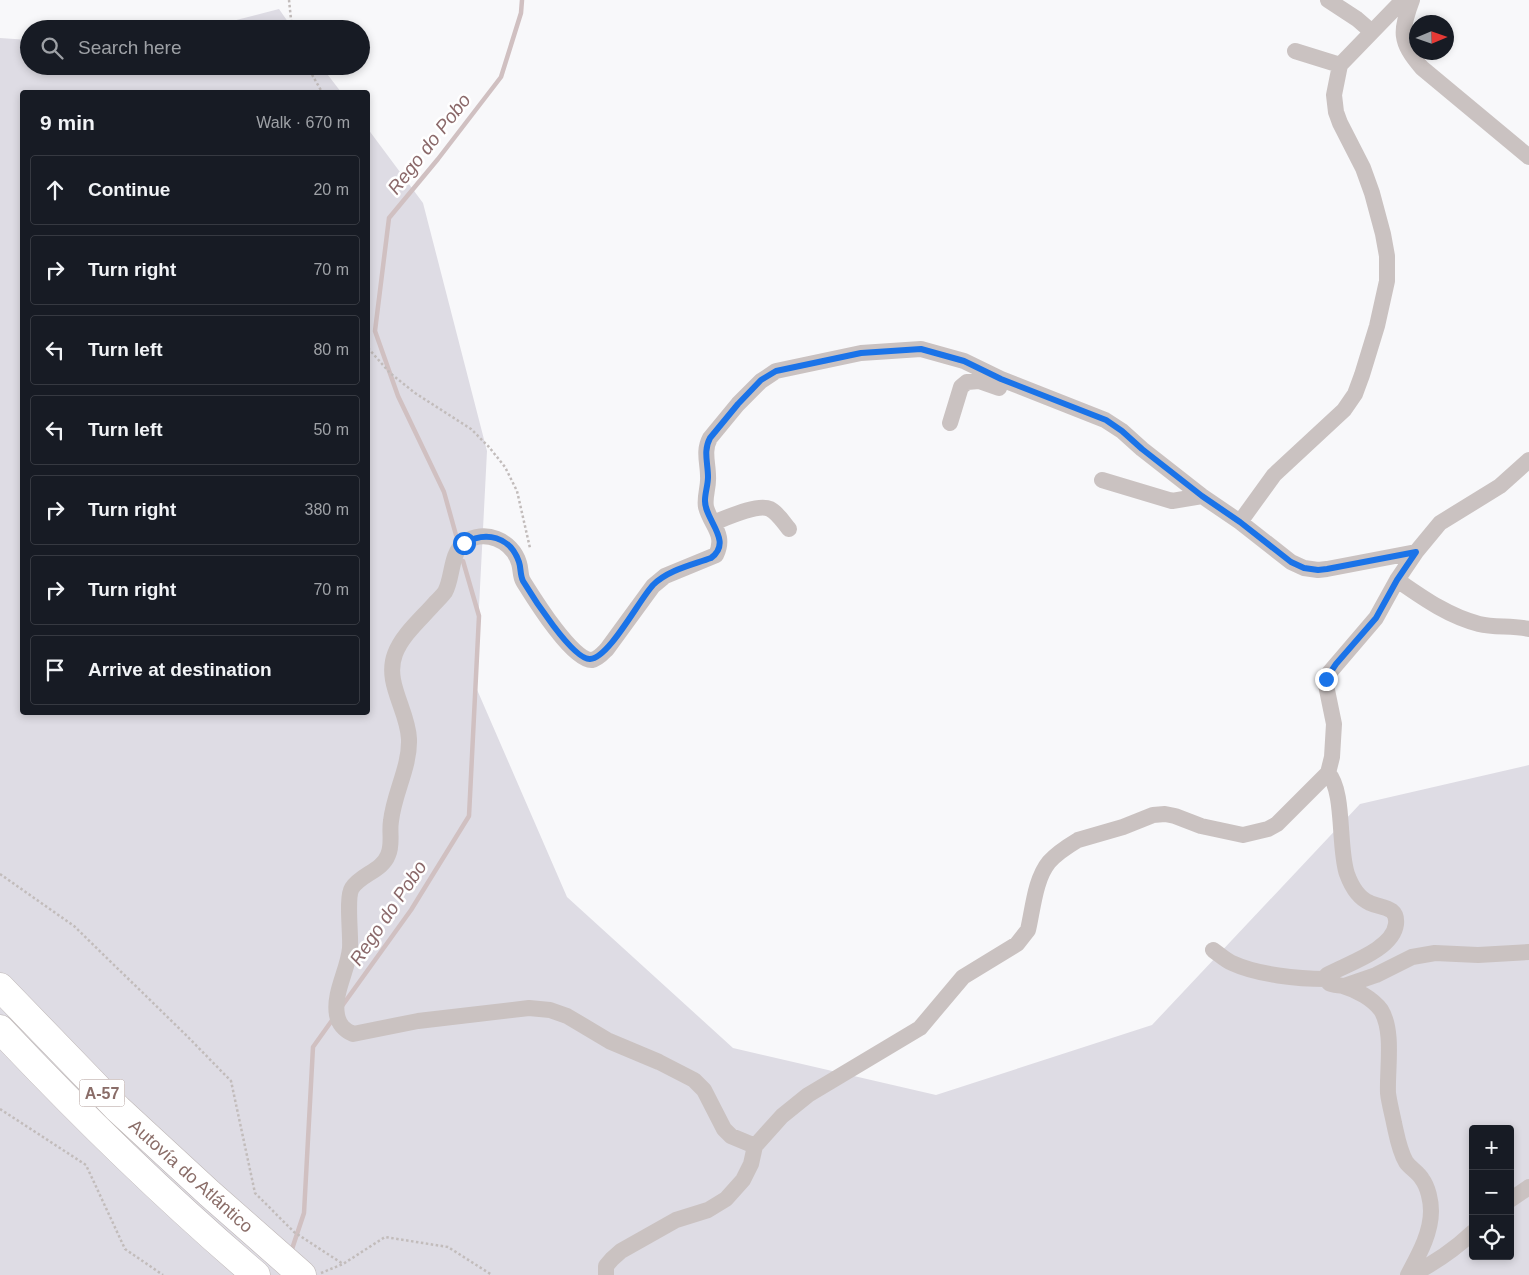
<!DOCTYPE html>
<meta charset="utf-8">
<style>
:root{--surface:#171b24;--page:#20242c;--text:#f1f3f6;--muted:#9ea1a6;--line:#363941}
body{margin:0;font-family:Helvetica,sans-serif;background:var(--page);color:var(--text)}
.controls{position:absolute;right:15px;bottom:15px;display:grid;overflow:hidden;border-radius:5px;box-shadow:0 2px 8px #0003}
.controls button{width:45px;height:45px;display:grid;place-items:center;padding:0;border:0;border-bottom:1px solid var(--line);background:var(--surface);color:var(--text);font:25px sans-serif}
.compass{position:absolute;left:1409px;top:15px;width:45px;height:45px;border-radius:50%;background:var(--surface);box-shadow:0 2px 8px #0003;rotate:88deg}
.stop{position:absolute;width:15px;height:15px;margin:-11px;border:4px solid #1a73e8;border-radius:50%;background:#fff}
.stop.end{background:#1a73e8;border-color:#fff;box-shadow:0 1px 5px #0008}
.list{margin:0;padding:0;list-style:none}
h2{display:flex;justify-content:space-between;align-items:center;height:65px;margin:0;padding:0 20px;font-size:21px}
h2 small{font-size:16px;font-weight:400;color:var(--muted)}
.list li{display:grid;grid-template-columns:32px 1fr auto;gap:15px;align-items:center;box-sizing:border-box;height:70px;margin:0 10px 10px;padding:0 10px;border:1px solid var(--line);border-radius:5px}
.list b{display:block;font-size:19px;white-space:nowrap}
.list em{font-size:16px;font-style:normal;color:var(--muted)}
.icon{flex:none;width:28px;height:28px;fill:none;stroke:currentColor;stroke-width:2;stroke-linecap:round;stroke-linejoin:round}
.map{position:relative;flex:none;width:1529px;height:1275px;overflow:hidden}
.search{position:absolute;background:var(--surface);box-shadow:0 2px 8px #0003;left:20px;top:20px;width:350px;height:55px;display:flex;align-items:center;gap:12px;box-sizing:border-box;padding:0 18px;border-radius:28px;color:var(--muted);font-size:19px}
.panel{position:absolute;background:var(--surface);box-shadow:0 2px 8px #0003;left:20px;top:90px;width:350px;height:625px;border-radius:5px}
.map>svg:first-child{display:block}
.green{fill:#dedce4;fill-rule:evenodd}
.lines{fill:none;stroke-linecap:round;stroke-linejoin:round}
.stream{stroke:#d0c0c1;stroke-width:4.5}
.motorway-casing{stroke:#beb7b6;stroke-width:29}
.path{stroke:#c2bcbb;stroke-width:2.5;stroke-dasharray:2.5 2.5;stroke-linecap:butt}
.minor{stroke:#cac2c1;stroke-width:16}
.motorway{stroke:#fff;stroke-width:28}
.route{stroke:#1a73e8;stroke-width:6}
.labels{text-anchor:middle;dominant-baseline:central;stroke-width:5;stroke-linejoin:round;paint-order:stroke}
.shield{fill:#fff;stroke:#ad9995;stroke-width:1}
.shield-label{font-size:16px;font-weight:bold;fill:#8a6d68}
.street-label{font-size:18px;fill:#8a6d68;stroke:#fff}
.water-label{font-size:19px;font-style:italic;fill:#8b696a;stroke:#fff}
</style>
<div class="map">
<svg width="1529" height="1275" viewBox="0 0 1529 1275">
<rect width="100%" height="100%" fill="#f8f8fa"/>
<path class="green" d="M279,9L293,29H201Z
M0,38L29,40V66H321L341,92H22V712H368V129L423,203L487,451L475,685L567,897L733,1048L936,1095L1152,1025L1360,804L1529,765V1275H0ZM1473,1129H1510V1256H1473Z"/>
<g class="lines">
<path class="stream" d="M456,535L444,492L398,396L375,331L389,218L438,159L501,77L521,13L522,0
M342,1006L411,910L469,816L479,616L463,561
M291,1252L304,1213L313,1047L333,1019"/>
<g class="motorway-casing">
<path id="motorway" d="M0,987L118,1109L209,1193L302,1275
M0,1029C81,1115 166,1198 256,1275"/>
</g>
<path class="path" d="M289,0L292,29
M307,66L322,92
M368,348L390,373L415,393L471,429L489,447L505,467L517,491L530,548
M0,874L74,926L186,1035L231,1081L255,1193L294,1232L343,1264
M0,1109L86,1165L125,1249L163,1275
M321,1273L343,1264L385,1237L448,1247L492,1275"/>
<path class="minor" d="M1328,0L1357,19L1372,32
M1412,0C1400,32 1399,41 1422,68L1529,157
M1295,51L1340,65
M950,423L961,387L967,382L979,381L999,388
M1102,480L1172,501L1202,496
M1240,522L1274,475L1344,410L1355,394L1362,375L1377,326L1387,281V256L1383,234L1372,193L1363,168L1340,123L1336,112L1334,95L1340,65L1403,0
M713,523C726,518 758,503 770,509C778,513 783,522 789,529
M1416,552L1327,569L1318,570L1304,568L1291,562L1240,522L1202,496L1142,449L1122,431L1105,420L1001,379L964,361L921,349L861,353L776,371L761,381L738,404L710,438C703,451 708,463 708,476C709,487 704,497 706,507C711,526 726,534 716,555L665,576L653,586L607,649C603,653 598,659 592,660C573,662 533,597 523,581C520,576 521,569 519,563C512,540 484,528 464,543C450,554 453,578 445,592C442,596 438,600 435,603C421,619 402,635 395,654C384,683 408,710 409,739C410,767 394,793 391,821C389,832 393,844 388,855C382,871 361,874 352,888C346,897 351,934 350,948C348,970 333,993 337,1015C339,1025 344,1030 353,1034L418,1021L529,1008L550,1010L567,1016L609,1041L659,1062L694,1080L704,1090L724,1129L731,1136L755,1146L782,1116L808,1095L920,1028L963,977L1017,944L1028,930C1033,909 1035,879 1049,862C1057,853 1068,846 1078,840L1123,827L1153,815L1165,814L1175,816L1201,826L1243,835L1268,829L1277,824L1328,773L1332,757L1334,724L1326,685L1329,673L1376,618L1397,580L1416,552L1440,523L1500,486L1529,460
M1397,580C1423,598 1448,616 1479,624C1495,628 1512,625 1529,629
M1328,773C1345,791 1338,848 1347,874C1351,885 1358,898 1370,903C1381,908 1398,906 1396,924C1393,950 1346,964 1327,975L1326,979L1329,983C1333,985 1338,985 1343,986C1357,990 1373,999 1381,1010C1394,1031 1387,1069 1388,1093C1389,1102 1392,1113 1394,1123C1397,1136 1399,1150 1406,1162C1410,1168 1418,1172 1422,1179C1428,1187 1431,1201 1431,1211C1431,1234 1418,1256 1408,1275
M1213,950C1219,954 1225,960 1232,963C1258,975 1298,979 1326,979
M1344,986L1376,975L1412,957L1435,953L1478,955L1529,952
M1510,1200L1529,1187
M606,1275V1266L612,1259L621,1251L676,1220L708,1210L726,1199L743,1180L751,1164L755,1146
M1411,1275C1435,1263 1453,1251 1473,1232"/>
<use href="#motorway" class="motorway"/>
</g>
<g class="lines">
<path class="route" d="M464,543C486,531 510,536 519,562C521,568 520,575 523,581C532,596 573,660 590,659C609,658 639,600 653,585C668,570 692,565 711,558C734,541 704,520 705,500C705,493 708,485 708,477C708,463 703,451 710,438L738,404L761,380L776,371L861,353L921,349L964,361L1001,379L1106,420L1122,431L1142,449L1202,496L1240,522L1291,562L1304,568L1318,570L1327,569L1416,552L1397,580L1376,618L1336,664L1326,679"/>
</g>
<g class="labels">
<rect class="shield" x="79.5" y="1079.5" width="45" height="27" rx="4"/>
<g class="shield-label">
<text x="102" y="1093">A-57</text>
</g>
<g class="street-label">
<text transform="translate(191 1176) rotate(42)">Autovía do Atlántico</text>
</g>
<g class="water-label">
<text transform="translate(429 144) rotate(-52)">Rego do Pobo</text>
<text transform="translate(388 913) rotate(-56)">Rego do Pobo</text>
</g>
</g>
</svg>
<div class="controls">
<button>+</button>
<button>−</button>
<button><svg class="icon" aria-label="locate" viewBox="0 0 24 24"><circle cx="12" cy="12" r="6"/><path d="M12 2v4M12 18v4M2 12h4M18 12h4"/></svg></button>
</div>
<svg class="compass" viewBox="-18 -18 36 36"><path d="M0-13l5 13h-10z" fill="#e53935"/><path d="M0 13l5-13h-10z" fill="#9ea1a6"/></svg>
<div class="stop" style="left:464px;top:543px"></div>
<div class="stop end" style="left:1326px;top:679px"></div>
<div class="search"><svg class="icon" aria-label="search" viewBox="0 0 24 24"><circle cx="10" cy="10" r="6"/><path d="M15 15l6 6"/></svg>Search here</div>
<section class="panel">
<h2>9 min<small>Walk · 670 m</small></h2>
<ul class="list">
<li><svg class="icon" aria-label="ahead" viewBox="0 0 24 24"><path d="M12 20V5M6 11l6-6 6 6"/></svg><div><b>Continue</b></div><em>20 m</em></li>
<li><svg class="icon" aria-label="right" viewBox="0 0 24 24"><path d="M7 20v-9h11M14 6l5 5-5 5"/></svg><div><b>Turn right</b></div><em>70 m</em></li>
<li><svg class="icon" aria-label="left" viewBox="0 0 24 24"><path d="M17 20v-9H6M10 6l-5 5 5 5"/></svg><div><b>Turn left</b></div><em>80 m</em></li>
<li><svg class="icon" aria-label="left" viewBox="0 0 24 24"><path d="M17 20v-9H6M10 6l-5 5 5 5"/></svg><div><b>Turn left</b></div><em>50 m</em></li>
<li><svg class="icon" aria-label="right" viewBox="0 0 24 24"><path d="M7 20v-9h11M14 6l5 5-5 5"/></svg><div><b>Turn right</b></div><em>380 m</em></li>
<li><svg class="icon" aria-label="right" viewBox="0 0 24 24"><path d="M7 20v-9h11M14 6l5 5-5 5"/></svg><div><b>Turn right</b></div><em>70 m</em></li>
<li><svg class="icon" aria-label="arrive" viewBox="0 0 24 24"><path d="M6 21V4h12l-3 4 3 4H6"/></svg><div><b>Arrive at destination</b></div></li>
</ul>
</section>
</div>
